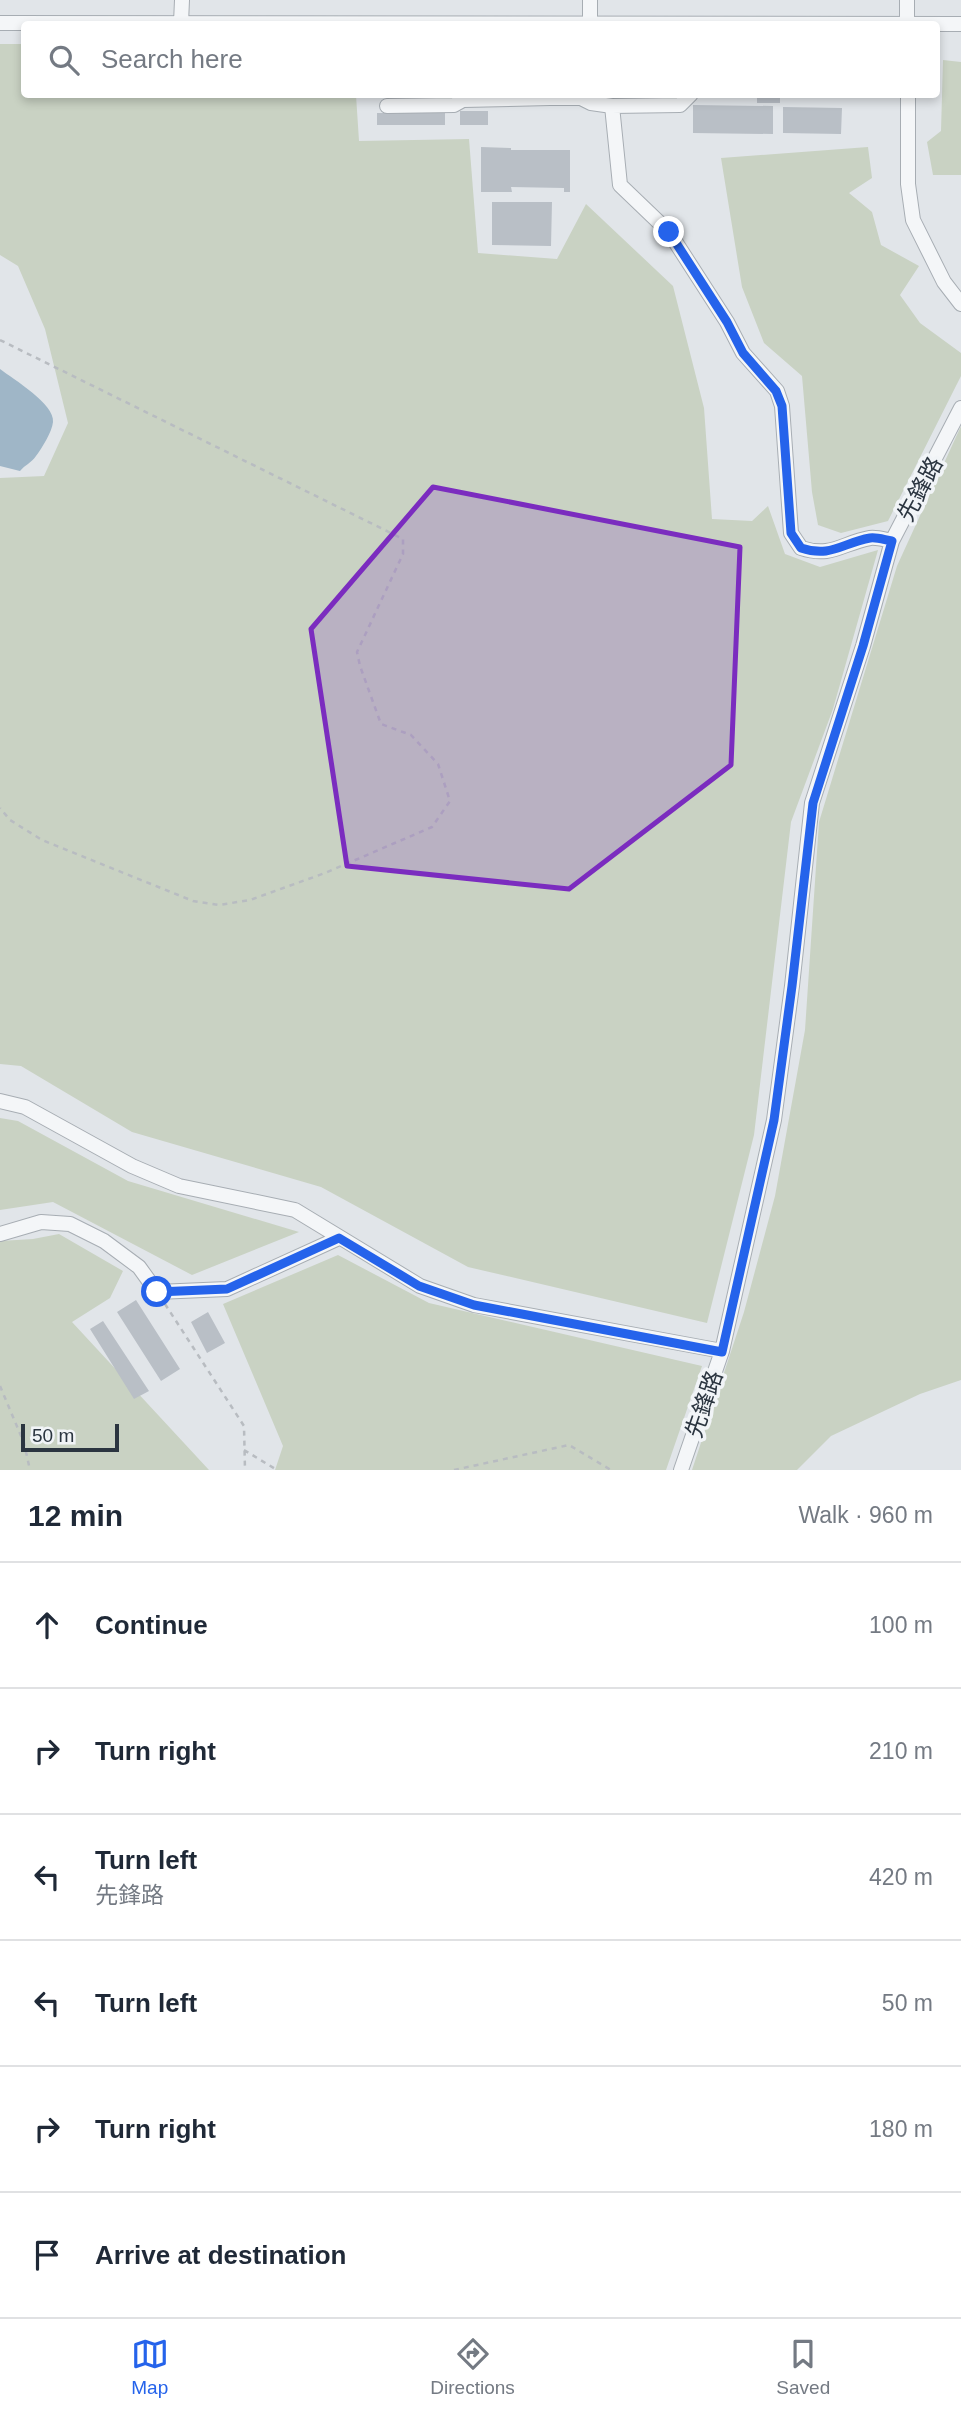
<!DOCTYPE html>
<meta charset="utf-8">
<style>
:root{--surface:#fff;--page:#f6f6f7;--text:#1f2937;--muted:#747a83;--line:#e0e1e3;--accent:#2563eb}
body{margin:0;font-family:Arial,"Noto Sans TC",sans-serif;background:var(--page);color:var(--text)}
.scale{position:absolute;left:21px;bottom:18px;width:98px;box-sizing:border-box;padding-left:7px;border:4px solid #2b3540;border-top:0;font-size:19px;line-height:24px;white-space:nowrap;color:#2b3540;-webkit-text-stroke:5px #f1f4f7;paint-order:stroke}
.stop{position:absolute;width:21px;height:21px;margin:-16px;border:5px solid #2563eb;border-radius:50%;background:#fff}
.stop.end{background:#2563eb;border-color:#fff;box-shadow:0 2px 7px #0008}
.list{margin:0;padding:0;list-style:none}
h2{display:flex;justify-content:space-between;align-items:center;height:91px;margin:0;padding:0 28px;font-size:30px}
h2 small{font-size:23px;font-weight:400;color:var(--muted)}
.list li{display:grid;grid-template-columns:46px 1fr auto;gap:21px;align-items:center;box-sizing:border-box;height:126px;padding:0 28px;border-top:2px solid var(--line)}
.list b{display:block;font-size:26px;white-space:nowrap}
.list p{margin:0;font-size:23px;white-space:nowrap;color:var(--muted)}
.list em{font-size:23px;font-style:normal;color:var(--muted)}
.icon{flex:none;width:38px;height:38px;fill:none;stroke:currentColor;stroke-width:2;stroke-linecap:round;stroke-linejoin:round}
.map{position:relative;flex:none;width:961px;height:1470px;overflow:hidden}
.search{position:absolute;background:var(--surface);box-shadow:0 4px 10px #0003;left:21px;right:21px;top:21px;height:77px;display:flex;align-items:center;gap:18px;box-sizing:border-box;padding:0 24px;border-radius:7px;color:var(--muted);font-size:26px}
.sheet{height:847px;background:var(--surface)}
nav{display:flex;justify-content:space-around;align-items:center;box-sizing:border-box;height:98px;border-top:2px solid var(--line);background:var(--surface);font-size:19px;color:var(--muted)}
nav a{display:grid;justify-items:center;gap:4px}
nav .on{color:var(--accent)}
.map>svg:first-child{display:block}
.green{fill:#c9d2c3}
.water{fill:#9fb6c7}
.building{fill:#b9bfc6}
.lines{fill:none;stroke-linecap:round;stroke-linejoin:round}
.minor-casing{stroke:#a7adb3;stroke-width:16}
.path{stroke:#b8bcc1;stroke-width:2.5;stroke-dasharray:5 5;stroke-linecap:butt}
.minor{stroke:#f4f6f8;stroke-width:14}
.route{stroke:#2563eb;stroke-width:9}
.marked{fill:#7b2cbf;fill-opacity:0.2;stroke:#7b2cbf;stroke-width:5;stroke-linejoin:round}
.labels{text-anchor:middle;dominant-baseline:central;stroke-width:7;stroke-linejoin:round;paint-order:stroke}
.street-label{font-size:23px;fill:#2b3540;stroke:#f1f4f7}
</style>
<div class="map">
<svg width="961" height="1470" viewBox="0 0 961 1470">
<rect width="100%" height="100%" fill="#e1e5e9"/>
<path class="green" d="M0,44H24V94L356,95L359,141L469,139L478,253L557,259L586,204L673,286L704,408L712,519L752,521L768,506L785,554L820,567L878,550L833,709L791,822L754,1135L707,1323L468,1267L321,1187L132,1132L21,1066L0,1064V478L44,476L68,423L45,329L18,266L0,255Z
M943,60L961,62V175H933L927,142L941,131Z
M868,147L872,178L849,193L872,212L881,245L919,266L900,295L920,323L961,353V376L888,521L841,533L818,525L812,492L802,376L764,343L742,287L721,158Z
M961,426V1380L920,1394L831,1436L797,1470H692L744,1312L775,1196L805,1030L819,822L897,566Z
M0,1118L18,1121L128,1181L299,1232L192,1275L53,1202L0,1210Z
M59,1234L123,1271L110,1298L72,1322L209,1470H0V1241L33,1239Z
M338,1255L429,1303L702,1366L666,1470H275L283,1446L223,1304Z"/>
<path class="water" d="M0,369C13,379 55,404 53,422C52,432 42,448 36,456C31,463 25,465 20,471L0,466Z"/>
<path class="building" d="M757,94H780V103H757Z
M693,105L773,106V134L693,133Z
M783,107L842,108L841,134L783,133Z
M460,111H488V125H460Z
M377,113H445V125H377Z
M481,147L511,148V150H570V192H564V188L511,187L512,192H481Z
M492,202H552L551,246L492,245Z
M136,1300L180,1369L161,1381L117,1312Z
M208,1312L225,1343L207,1353L191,1322Z
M103,1321L149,1391L134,1399L90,1329Z"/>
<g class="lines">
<g class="minor-casing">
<path id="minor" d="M0,23L961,24
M181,23L182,0
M590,24V0
M907,24V0
M550,94V98H581L591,103L612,106
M691,94L680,105L612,106L620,185L669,232L727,322L743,353L777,391L782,406L791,533L801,548C832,558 842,543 870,538C877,537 886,540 892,541
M908,94V184L913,220L944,282L961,304
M387,106L454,105L463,100L550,98
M0,1101L25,1107L132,1166L179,1186L295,1210L420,1286L474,1305L722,1351
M0,1234L41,1222L70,1224L104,1241L139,1267L157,1292L227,1289L339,1238
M681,1470L722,1351L774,1120L792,986L812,803L863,646L892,541L961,408"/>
</g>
<path class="path" d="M0,340L403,539V554L357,652L360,666L381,724L411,735L438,764L450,801L432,827L325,873L250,900L219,905L193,901L42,840L10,820L0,808
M165,1304L244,1426L245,1470
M0,1386L24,1443L30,1470
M244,1450L277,1470
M454,1470L569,1445L611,1470"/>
<use href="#minor" class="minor"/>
</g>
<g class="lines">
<path class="route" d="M157,1292L227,1289L339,1238L419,1286L474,1305L722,1352L774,1120L792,986L813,803L863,646L892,541C885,540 877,537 870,538C842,543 831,558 801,548L791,533L782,406L776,391L743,353L727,322L669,232"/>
</g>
<path class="marked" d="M433,487L740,547L731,765L569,889L347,866L311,629Z"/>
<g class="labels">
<g class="street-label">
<text transform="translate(920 489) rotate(-62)">先鋒路</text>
<text transform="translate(704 1404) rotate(-71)">先鋒路</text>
</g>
</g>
</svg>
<div class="scale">50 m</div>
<div class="stop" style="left:157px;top:1292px"></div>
<div class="stop end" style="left:669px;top:232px"></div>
<div class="search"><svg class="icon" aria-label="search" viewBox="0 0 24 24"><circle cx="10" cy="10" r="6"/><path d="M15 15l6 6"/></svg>Search here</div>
</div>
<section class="sheet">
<h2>12 min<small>Walk · 960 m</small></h2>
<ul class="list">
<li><svg class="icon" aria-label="ahead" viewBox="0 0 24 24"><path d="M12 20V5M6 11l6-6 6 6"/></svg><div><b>Continue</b></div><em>100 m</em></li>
<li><svg class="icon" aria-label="right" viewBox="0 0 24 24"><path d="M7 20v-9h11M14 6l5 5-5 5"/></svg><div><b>Turn right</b></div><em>210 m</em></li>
<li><svg class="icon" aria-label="left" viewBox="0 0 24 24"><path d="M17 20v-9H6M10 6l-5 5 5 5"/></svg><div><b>Turn left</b><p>先鋒路</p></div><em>420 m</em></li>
<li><svg class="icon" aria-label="left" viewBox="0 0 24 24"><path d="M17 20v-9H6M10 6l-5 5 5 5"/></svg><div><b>Turn left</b></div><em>50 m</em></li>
<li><svg class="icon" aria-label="right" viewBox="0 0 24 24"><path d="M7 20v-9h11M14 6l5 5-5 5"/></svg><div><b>Turn right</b></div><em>180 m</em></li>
<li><svg class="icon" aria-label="arrive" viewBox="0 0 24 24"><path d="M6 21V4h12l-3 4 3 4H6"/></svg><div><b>Arrive at destination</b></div></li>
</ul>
</section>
<nav>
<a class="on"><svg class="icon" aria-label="map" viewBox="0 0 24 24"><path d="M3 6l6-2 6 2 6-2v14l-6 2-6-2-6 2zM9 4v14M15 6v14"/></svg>Map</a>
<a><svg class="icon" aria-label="directions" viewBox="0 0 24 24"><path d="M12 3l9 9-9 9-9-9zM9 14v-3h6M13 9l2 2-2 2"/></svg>Directions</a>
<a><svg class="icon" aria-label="saved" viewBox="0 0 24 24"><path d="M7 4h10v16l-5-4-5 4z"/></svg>Saved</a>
</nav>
